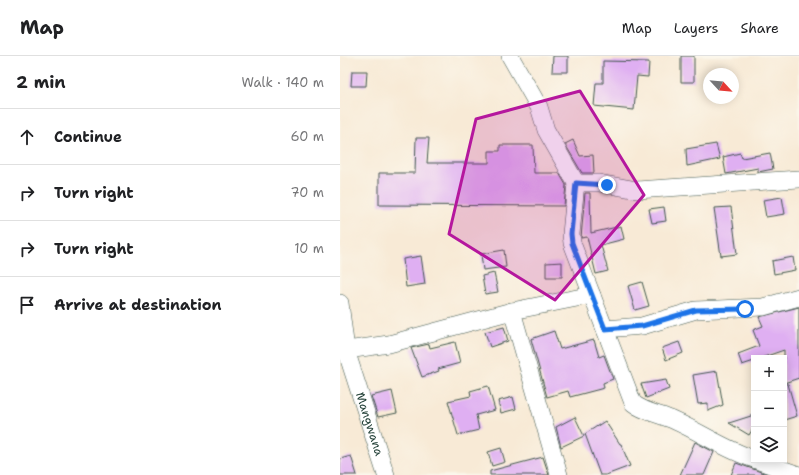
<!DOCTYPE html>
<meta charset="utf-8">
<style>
:root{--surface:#fff;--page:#f6f6f6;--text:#202124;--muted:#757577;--line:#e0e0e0}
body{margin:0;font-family:"Shantell Sans",sans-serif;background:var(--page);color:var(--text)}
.controls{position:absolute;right:12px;bottom:12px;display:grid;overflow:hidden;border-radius:0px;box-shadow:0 2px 10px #0003}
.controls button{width:36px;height:36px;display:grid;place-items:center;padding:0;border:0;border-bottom:1px solid var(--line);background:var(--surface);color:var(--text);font:20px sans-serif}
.compass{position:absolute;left:363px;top:12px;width:36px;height:36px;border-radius:50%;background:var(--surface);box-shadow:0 2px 10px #0003;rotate:116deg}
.stop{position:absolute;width:12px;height:12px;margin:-9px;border:3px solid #1a73e8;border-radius:50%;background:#fff}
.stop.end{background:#1a73e8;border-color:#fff;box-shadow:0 1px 4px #0008}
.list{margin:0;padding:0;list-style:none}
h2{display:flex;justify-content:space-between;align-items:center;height:52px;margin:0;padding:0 16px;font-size:17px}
h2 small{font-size:13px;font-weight:400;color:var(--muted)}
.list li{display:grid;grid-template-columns:26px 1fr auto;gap:12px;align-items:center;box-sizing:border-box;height:56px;padding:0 16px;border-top:1px solid var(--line)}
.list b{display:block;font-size:15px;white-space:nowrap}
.list em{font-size:13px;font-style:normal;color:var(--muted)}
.icon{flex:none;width:22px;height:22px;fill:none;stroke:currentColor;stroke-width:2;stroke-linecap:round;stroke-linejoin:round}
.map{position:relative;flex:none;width:459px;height:419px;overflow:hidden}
header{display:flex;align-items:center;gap:24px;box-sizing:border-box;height:56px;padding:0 20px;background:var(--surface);border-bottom:1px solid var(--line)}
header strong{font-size:19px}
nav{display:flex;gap:22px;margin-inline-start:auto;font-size:14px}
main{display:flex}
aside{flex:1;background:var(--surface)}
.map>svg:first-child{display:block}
.building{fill:#dfaff2}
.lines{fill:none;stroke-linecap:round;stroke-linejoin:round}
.street-casing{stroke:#40574c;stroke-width:18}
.street{stroke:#fff;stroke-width:17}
.route{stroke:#1a73e8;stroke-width:5}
.marked{fill:#b5179e;fill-opacity:0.2;stroke:#b5179e;stroke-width:3;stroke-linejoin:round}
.labels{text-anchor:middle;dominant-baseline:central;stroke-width:4;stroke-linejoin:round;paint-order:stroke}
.street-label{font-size:12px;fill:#1f3d34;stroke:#fbf7ec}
</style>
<header>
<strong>Map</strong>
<nav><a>Map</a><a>Layers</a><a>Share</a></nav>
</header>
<main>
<aside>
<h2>2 min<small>Walk · 140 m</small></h2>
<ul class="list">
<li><svg class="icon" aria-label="ahead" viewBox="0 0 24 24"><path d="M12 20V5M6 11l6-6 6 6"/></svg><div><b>Continue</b></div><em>60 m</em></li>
<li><svg class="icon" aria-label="right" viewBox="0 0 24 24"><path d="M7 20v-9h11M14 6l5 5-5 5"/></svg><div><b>Turn right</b></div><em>70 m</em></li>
<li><svg class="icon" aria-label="right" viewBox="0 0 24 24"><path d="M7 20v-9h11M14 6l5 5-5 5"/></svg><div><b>Turn right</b></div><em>10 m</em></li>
<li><svg class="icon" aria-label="arrive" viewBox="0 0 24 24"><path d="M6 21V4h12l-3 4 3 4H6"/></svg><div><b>Arrive at destination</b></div></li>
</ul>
</aside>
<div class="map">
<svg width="459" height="419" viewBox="0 0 459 419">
<rect width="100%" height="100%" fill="#fbf7ec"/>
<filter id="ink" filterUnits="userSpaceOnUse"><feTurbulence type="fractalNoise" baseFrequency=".025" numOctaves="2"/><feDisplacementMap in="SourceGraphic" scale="8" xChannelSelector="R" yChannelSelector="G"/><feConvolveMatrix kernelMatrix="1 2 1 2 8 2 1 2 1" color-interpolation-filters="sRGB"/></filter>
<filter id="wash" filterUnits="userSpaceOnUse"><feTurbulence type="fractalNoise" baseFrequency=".012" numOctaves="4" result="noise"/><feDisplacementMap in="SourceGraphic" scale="16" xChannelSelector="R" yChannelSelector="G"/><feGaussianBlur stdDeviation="0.9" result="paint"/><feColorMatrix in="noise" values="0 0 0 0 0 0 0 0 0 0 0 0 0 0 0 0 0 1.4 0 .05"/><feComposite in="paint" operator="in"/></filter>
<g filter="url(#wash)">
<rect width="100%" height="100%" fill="#f8ead6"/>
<g id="blocks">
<path class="building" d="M213,0H228V16H212Z
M341,0H354V26H341Z
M263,5L309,6L308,21L297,20L294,54L254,50L256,27H263Z
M12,15H27L26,30H11Z
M76,82H89L87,107H149V95H160V89H193L194,117H219L226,129L224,150L39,149V117H75Z
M233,84L240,100L253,99L254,117H242L225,88Z
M376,88L380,103L347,110L346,93Z
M400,97L402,102L430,97L433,113L418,116V112L386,118L383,101Z
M245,137H250L251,177L281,170L284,183L261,189L268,215L256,218L247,181L241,182Z
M442,141L445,158L426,161L423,144Z
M324,151L326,165L312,167L309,153Z
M391,151L397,198L381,200L374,152Z
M164,194L166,211L143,214L141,198Z
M81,200L85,228L66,231L63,203Z
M453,201L455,214L434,218L432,205Z
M222,206V221H206V207Z
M154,217L158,236L145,238L142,220Z
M302,226L309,250L295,254L288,230Z
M459,251V322L444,327V294L421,302H414V305L402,309L398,298L419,290L413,274L423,270L419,261Z
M164,271L168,285L150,291L145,276Z
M214,275L220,293L254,284L259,301L264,299L273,323L263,327L264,332L230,341L228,335L207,341L191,283Z
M115,286L120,307L98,313L99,315L82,321L71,292L89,288L90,292Z
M339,286L343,297L326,304L322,292Z
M377,315L383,349L368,355V347L358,348L353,319Z
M326,324L329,333L306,342L301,328Z
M444,328H448L457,360L444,364Z
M148,330L155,354L136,359L139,374L118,379L108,345L131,340L130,335Z
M52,335L57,357L38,361L31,340Z
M173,341L176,353L161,357L158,345Z
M414,359V371L409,379L389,367Z
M235,361L244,380L221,391L216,371Z
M265,365L280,388H281L290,410L266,419H260L245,378Z
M355,386L374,396L364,419H340Z
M161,392L165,406L152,410L148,396Z
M11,400L17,419H0V403Z
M203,401L209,419H150V415Z
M396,407L413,413L429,419H391Z"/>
</g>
</g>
<g filter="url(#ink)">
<use href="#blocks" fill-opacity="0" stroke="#40574c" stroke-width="1"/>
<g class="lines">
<g class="street-casing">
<g id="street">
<path d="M170,0L199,51L206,74L236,127L231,178L232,187L293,347C305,357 321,358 335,365C362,377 386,394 414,403"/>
<path d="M236,127H259L297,134L459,123"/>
<path id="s1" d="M0,247L6,294L46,419"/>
<path d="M172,255L219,419"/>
<path d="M265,273L302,270L356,254L423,251L459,241"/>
<path d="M0,295L49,288L172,255L252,239"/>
<path d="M416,404L459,419"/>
</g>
</g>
<use href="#street" class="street"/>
</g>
</g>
<g class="lines" filter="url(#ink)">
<path class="route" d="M267,129L236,127L231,178L232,187L265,273L302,270L356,254L405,253"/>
</g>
<path class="marked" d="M240,35L304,139L215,244L109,178L136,63Z"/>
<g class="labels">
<g class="street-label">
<text stroke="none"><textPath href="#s1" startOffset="125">Mangwana</textPath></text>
</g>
</g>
</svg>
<div class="controls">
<button>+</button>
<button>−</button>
<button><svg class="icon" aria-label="layers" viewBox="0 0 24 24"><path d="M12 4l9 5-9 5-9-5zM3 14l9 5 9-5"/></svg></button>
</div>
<svg class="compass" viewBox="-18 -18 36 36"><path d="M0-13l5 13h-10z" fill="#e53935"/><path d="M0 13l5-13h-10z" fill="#757577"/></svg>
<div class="stop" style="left:405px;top:253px"></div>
<div class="stop end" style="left:267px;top:129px"></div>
</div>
</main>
